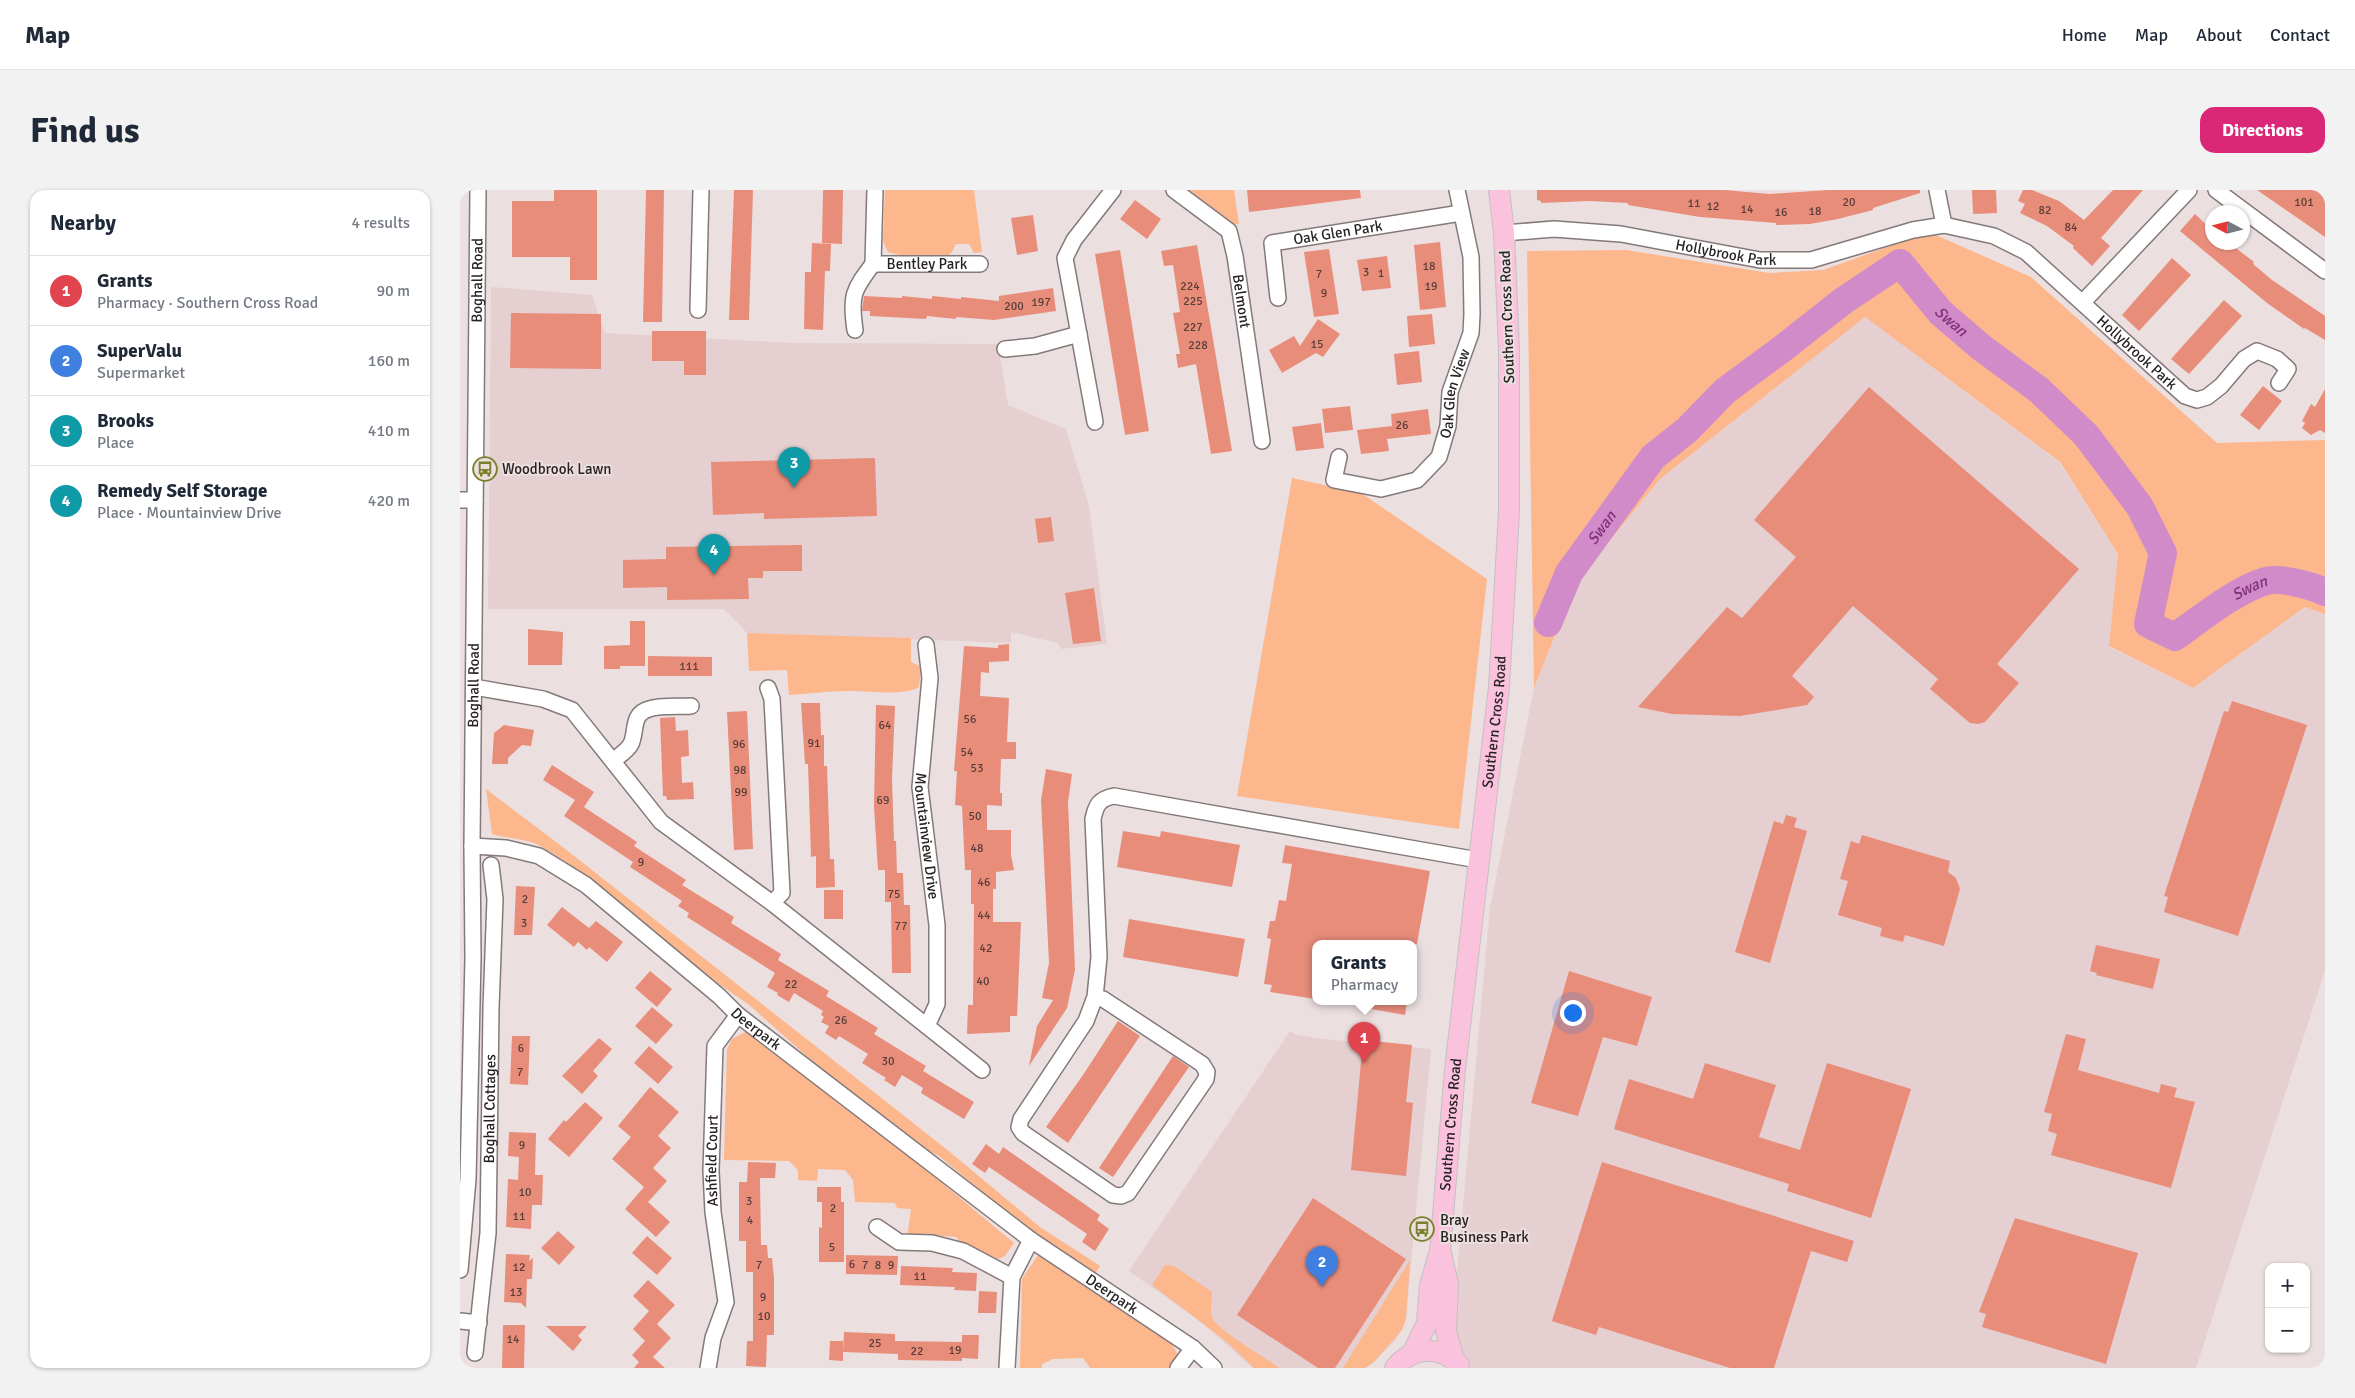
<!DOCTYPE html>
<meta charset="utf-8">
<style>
:root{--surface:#fff;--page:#f2f2f3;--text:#1f2937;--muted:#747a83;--line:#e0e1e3;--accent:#db2777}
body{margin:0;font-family:Signika,sans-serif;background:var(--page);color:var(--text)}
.controls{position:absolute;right:15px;bottom:15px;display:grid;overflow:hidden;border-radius:10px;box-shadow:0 1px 4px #0004}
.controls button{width:45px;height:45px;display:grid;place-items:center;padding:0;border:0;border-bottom:1px solid var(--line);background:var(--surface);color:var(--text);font:25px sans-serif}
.compass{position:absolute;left:1745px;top:15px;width:45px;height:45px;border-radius:50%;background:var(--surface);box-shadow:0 1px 4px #0004;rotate:277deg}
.you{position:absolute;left:1112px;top:822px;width:18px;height:18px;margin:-12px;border:4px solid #fff;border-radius:50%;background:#1a73e8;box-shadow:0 0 0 8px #1a73e833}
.badge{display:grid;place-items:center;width:32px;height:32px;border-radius:50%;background:var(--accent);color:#fff;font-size:16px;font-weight:700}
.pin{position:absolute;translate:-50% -41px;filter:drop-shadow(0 1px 2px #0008)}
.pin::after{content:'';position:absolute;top:26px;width:18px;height:15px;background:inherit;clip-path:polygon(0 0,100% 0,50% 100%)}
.popup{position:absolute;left:852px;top:750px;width:105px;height:65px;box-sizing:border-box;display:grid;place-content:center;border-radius:10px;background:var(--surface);filter:drop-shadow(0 1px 4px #0005);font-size:16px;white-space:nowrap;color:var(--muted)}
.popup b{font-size:19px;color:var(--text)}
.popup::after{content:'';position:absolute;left:50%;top:100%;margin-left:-10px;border:10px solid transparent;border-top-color:var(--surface)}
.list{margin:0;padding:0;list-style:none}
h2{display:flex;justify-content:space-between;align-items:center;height:65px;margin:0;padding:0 20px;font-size:21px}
h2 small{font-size:16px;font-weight:400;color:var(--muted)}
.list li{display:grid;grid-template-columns:32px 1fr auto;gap:15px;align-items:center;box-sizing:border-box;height:70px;padding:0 20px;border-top:1px solid var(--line)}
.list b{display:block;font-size:19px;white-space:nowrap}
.list p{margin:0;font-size:16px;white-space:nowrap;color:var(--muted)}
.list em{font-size:16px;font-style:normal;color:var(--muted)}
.map{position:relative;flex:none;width:1865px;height:1178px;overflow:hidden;border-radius:15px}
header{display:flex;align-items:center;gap:30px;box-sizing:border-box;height:70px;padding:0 25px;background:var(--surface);border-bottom:1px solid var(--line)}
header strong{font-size:24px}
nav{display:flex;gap:28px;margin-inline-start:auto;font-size:18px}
.intro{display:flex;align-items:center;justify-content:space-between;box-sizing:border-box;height:120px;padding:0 30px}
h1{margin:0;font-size:35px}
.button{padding:12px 22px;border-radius:15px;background:var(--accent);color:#fff;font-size:18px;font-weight:700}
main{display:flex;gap:30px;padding:0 30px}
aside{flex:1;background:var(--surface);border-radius:15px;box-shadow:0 1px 4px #0004}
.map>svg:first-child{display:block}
.built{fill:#e5cfd1}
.green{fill:#fcb78c}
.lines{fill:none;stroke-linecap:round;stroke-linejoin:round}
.river{stroke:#d18bc9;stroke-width:28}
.building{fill:#e98d7b}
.minor-casing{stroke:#84797a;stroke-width:18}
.major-casing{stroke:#c3c1c1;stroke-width:22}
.minor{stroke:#fff;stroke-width:15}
.major{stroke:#fac2dc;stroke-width:20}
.labels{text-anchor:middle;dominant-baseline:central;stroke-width:4;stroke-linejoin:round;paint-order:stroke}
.number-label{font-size:12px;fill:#583d39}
.street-label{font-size:15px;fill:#272223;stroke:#ecdfe0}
.poi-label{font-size:15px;fill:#272223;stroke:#ecdfe0;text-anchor:start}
.water-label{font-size:16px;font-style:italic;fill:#83317c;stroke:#ecdfe0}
</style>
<header>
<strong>Map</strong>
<nav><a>Home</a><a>Map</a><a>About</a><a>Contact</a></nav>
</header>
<div class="intro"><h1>Find us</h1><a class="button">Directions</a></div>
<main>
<aside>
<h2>Nearby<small>4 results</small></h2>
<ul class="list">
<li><span class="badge" style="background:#e0444e">1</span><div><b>Grants</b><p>Pharmacy · Southern Cross Road</p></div><em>90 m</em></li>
<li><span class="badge" style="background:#3f7fe0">2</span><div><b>SuperValu</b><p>Supermarket</p></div><em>160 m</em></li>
<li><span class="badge" style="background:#0f9aa8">3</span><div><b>Brooks</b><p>Place</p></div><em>410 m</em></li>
<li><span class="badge" style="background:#0f9aa8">4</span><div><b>Remedy Self Storage</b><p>Place · Mountainview Drive</p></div><em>420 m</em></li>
</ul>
</aside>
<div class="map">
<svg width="1865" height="1178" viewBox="0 0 1865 1178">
<rect width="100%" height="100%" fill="#ecdfe0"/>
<path class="built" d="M31,97L132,105L145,143L334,153L538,154L548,215L606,239L629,316L647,454L601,459L598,453L551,442V453L287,443L264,419H28Z
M1405,127L1599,272L1658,364L1649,457L1733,498L1845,417L1865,424V781L1736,1178H994L990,1159L1030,718L1074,498L1117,390L1200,289Z
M830,841L837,845L864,849L971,859L946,1129L942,1140L935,1150L914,1172L905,1178H793L741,1132L669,1081Z"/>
<path class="green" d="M425,0H514L522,62L514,63L509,54H496C493,59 493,63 487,66C477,71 439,66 428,62L423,51Z
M729,0H774L779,34L769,35L759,23Z
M1469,42L1571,87L1757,253L1865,250V424L1845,417L1733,498L1649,456L1658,364L1600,272L1405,127L1200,289L1117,390L1074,498L1067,61L1166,60L1309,83L1363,80Z
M832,288L901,303L1027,389L999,639L777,606Z
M287,443L451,448V472L461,477L459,497C443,507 406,500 387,501C367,501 348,504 329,505L327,480L289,481Z
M26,599L104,658L490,962L580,1037L640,1076L635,1084L554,1028L479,966L436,945L288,814C215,766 156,698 80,656C66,648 47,649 32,644Z
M289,840L435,954L554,1053L545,1066L538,1069L503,1055L496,1047L472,1045L460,1049L447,1048L451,1019L437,1018L435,1013L395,1012L393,990L385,980L358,979L357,991L338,990V980L329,971L264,970L267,859L272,849Z
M578,1065L712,1154L718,1165L711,1178H630L623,1168L593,1169L582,1174V1178H560L562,1089Z
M950,1070L946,1129L942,1140L914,1172L905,1178H883Z
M705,1075L714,1076L752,1102C752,1112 749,1119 753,1129C759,1141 805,1167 819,1178H794L767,1152L692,1095Z"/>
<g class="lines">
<path class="river" id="s1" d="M1088,433L1109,383L1193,267L1227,240L1265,201L1322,159L1383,111L1440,73L1481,123L1522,158L1579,200L1626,245L1680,317L1703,363L1688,434L1715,447C1740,429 1776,400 1806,391C1819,387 1853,396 1865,402"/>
</g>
<path class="building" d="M94,0H137V90H110V67H52V11H94Z
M186,0H204L202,132H183Z
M274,0H293L289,130H269Z
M363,0H383L382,54L362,53Z
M787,0H900L901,8L789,22Z
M1077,0H1265L1309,4L1367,0H1460V3L1413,18V20L1378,29L1350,34L1316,35V33L1240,27L1168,15V13L1130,11L1081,13V11L1077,10Z
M1512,0H1536L1537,23L1513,24Z
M1563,0H1572L1599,11L1624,30L1653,0H1683L1641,48L1650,56L1632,76L1613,58L1614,56L1587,36L1560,23L1565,14L1558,11Z
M1797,0H1858L1865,5V47Z
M675,10L701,29L687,49L660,29Z
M1735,24L1752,40V52H1768L1794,72L1793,74L1812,90L1865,126V150L1845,138L1844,139L1807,113L1720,41Z
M573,25L578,61L557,65L551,28Z
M980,52L986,117L960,120L954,55Z
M352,53L371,54L370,81H365L363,140L344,139L345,82H351Z
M737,55L772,261L751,264L736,174L718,178L716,164H720L713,123L720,122L713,75L704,76L701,61Z
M869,59L879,124L854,127L844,62Z
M660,60L689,241L665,245L635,64Z
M927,66L931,98L902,101L897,70Z
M1712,68L1731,85L1679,141L1662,125Z
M593,98L596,121L534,130L496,127V129L467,126L466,129L410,126V121H402L404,106L442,108V106L472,109V106L501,109V107L539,111V106Z
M1764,110L1782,126L1729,184L1711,169Z
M51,123L141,124V179L50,178Z
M972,124L975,154L949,157L947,126Z
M858,129L880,144L863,167L856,163L822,183L809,160L834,146L840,156Z
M192,141H246V185H224V171H192Z
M959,161L962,192L937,195L934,164Z
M1803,196L1822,211L1799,240L1780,225Z
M1409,197L1619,379L1537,474L1559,493L1525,532L1518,534L1510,533L1470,499L1478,489L1393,416L1332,486L1354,507L1347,515L1280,526L1212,524L1178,517L1267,417L1282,428L1336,367L1294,330Z
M1865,199V243L1860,240L1851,245L1842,238L1845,233L1842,231L1851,214L1855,217Z
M890,216L893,240L865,243L862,219Z
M968,219L971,244L927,249L929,261L901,264L897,240L932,236L931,224Z
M861,233L864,258L836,261L832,237Z
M415,268L417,326L304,329V323L253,325L251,272Z
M591,327L594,351L578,353L575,329Z
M342,355V381H303V388H288L289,409L207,410V397L163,398V370L206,369V357Z
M634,398L641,451L613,454L605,403Z
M170,431H185V476H160V479H144V456L170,455Z
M68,439L103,442L102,475H68Z
M549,454V471L529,472V483L521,482L520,506L549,508L547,552H556V569H541L540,603H542V616L527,615V640H551V665L554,680L536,682V699H533V732H561L557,826H550V842L507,844L508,815H513L514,714H511V680H505L502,616L495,615L497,581H494L504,456L538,458V455Z
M188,466L252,467V486H188Z
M1772,511L1847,535L1778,746L1704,722L1708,707L1704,706L1764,521L1768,522Z
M341,513H360L361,545H364V576H367L370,669H374L375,697L356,698V666L351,667L348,574H345Z
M416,515L435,516L432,589L434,651H436L437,683H443L444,715H450L451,783H432L431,712H425V680H418L414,617Z
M287,521L293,659L274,660L267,522Z
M215,527L216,541L228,540L229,566L221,567L222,593L233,592L234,609L207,610L206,606H203L200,528Z
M44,535L74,540L71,556L62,555L48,568V574H32L34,543Z
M92,575L134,602L124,617L177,652L174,656L226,690L222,695L274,727L271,733L321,764L318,770L369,801L366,806L418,838L414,844L466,876L463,881L514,912L504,929L461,903L463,898L442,885L435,897L424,890L426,888L402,873L408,864L379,846L376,850L365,843L369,836L361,832L364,827L361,825L363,821L334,803L329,812L317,805L318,803L307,797L315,783L227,727L229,723L218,716L222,711L170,677L173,672L104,626L115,610L83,590Z
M586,579L612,584L608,612L615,780L607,818L569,876L577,836L593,810L582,808L589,773L581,610Z
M1326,625L1337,628L1334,637L1347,641L1310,773L1275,762L1314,631L1323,634Z
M663,641L700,647L701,641L780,655L772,697L657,677Z
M1402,645L1490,671L1488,682L1496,688L1500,699L1484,756L1445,745L1443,752L1420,746L1422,738L1378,725L1388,691L1380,689L1391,651L1399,654Z
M825,655L970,681L957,754H855V809L810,802L812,795L804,794L811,749L807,748L810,731H815L819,710L826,711L832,674L822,673Z
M56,696L75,697L72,745H54Z
M364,700H383V729H364Z
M102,717L129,738L136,731L163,752L147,772L129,757L127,760L118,752L114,757L87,735Z
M669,729L785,749L778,787L663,767Z
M1636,755L1700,769L1693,799L1636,785L1637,783L1630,781Z
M190,781L212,799L197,817L175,798Z
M1109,781L1192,807L1177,856L1143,847L1118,926L1071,913Z
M906,812H947L945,825L906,818Z
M192,817L213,835L196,854L175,836Z
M658,831L680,846L608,953L586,937L623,885Z
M1606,844L1626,849L1618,880L1699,903L1701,894L1717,898L1714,907L1735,912L1711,998L1591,965L1597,944L1588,941L1592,924L1584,922Z
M52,846H70L68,895L50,894Z
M139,848L152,859L133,881L138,886L122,904L102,886Z
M903,850L952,855L946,912L953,913L946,986L891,980Z
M189,856L213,877L198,894L174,873Z
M713,866L729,877L653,987L639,978Z
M1245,873L1316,895L1299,947L1340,960L1367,873L1451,899L1411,1028L1327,1001L1329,994L1154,939L1169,889L1233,909Z
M190,897L219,922L198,946L211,958L193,978L207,991L188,1012L210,1032L196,1047L165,1019L184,997L152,969L171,947L158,936Z
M125,912L143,928L109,967L88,949L104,930L106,932Z
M49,942L76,943L75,985H83L82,1015H72L71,1039L46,1037L48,989L58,990L59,967L48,966Z
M526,954L539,964L543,957L640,1025L637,1030L649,1039L635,1061L622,1052L627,1044L529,977L525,983L512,974Z
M288,972L316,973L315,988H300L301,1055H307L308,1068H312L314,1088V1145H307L306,1177L286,1176L287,1151H293V1082H286V1051H279V992H287Z
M1142,972L1394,1051L1387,1072L1351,1061L1314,1178H1270L1139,1137L1136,1145L1092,1131Z
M357,997H381V1012H384V1072H359V1037L362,1038V1012H357Z
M853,1008L946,1069L875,1178H858L777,1125Z
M1555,1028L1678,1063L1646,1174L1522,1137L1526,1124L1519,1122Z
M98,1041L115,1057L99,1075L81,1058Z
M187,1046L212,1068L197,1085L172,1063Z
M46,1064L70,1065L69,1071L73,1068L72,1089H67L66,1118L61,1113L44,1112Z
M386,1065L438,1066L437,1085L386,1084Z
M441,1076L493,1078L492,1082L517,1083L516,1101L494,1100L495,1097L440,1095Z
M188,1090L215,1115L197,1134L211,1148L193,1167L205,1178H174L179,1172L172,1165L185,1151L173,1139L189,1121L173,1106Z
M519,1101L537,1102L536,1123H518Z
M43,1135H65L64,1178H42Z
M86,1136H127L118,1146L122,1150L113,1161Z
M384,1142L435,1144V1151L502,1152V1145H519L518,1169L502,1168V1171L438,1170V1164L383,1162V1171L369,1170L370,1151H383V1162Z"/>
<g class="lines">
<g class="minor-casing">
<g id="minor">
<path id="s2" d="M415,0L413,74H520"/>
<path id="s3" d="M714,0L769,41L775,66L802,251"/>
<path d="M1477,0L1484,35"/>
<path d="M1756,0L1865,81"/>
<path id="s4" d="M1044,43L1094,39L1161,44L1300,70H1351L1453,40L1484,35L1534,46L1566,62L1725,206L1737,210L1747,207L1761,196L1784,169L1797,161L1817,169L1828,179L1819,193"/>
<path id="s5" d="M818,108L812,53L1001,23"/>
<path d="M1623,112L1729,0"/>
<path d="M238,120L241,0"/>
<path d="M395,140C390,106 393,100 413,74"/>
<path d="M545,159L575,156L619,144"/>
<path d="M635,232L605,68L614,50L653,0"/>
<path id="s6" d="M879,267L874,290L921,299L957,290L979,267L988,236L990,202L1011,143L1012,124L1011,67L997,0"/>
<path d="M0,310H15"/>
<path id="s7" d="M466,455L470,488L460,597L477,735V814L467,836"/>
<path d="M14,497L83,509L112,520L201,632L312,713L522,880"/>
<path d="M308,498L312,509L322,703L312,713"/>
<path d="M154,570C160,565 167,561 171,554C177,541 171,524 189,519C201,515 218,517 231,516"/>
<path id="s8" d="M12,656L46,658L79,666L126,695L259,806L278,825L571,1050L733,1158L754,1178"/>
<path d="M635,807L643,809L742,874L747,882L746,889L668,1003L661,1006L653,1005L563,943L559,937L561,929L626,831L635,807L639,767L633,629C636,615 639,609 654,606L1018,670"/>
<path d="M417,1037L439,1052L472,1053L503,1061L552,1087"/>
<path id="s9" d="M0,1080L8,989L13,768L12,656L18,0"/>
<path d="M0,1131L19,1133"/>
<path id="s10" d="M15,1163L28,1043L31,818L35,709L31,675"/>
<path id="s11" d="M248,1178L253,1148L266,1112L253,1022L251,981L255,856L278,825"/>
<path d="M547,1178L552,1087L571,1050"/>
<path d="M718,1178L733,1158"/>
</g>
</g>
<g class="major-casing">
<g id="major">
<path d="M981,1063L988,1094L986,1141L994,1170"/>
<path id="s12" d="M952,1164L967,1133L970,1095L980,1061L995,880L1039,497L1049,322V160L1044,43L1039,0"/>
<path d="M935,1178C951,1157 981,1155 999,1175"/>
</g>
</g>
<use href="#minor" class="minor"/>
<use href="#major" class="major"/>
</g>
<defs>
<g id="bus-ring" transform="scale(1.25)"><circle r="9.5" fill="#ecdfe0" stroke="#7a812c" stroke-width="1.5"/><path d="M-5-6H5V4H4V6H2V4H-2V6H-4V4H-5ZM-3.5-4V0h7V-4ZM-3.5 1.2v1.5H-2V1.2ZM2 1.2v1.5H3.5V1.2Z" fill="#7a812c"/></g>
</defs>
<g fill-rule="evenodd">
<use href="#bus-ring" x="25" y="279"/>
<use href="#bus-ring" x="962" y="1039"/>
</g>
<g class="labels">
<g class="number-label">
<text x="1389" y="12">20</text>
<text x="1844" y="12">101</text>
<text x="1234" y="13">11</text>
<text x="1253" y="16">12</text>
<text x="1287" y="19">14</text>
<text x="1585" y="20">82</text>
<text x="1355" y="21">18</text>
<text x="1321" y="22">16</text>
<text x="1611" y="37">84</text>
<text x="969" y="76">18</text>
<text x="906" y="82">3</text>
<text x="921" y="83">1</text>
<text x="859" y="84">7</text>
<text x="730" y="96">224</text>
<text x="971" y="96">19</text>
<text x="864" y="103">9</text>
<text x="733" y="111">225</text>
<text x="581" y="112">197</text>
<text x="554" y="116">200</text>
<text x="733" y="137">227</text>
<text x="857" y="154">15</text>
<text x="738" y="155">228</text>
<text x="942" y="235">26</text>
<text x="229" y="476">111</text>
<text x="510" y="529">56</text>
<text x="425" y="535">64</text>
<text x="354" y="553">91</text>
<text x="279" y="554">96</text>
<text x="507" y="562">54</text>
<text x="517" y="578">53</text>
<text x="280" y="580">98</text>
<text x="281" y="602">99</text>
<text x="423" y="610">69</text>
<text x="515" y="626">50</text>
<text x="517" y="658">48</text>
<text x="181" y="672">9</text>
<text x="524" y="692">46</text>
<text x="434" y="704">75</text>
<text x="65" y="709">2</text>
<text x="524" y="725">44</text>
<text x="64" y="733">3</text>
<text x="441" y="736">77</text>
<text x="526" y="758">42</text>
<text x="523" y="791">40</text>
<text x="331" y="794">22</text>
<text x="381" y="830">26</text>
<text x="61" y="858">6</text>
<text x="428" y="871">30</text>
<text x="60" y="882">7</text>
<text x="62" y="955">9</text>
<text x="65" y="1002">10</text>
<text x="289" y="1011">3</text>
<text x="373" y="1018">2</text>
<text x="59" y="1026">11</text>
<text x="290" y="1030">4</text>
<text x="372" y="1057">5</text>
<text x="392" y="1074">6</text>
<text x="299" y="1075">7</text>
<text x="405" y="1075">7</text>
<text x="418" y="1075">8</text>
<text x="431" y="1075">9</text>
<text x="59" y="1077">12</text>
<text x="460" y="1086">11</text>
<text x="56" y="1102">13</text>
<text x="303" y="1107">9</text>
<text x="304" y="1126">10</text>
<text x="53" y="1149">14</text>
<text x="415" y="1153">25</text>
<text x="495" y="1160">19</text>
<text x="457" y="1161">22</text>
</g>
<g class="street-label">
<text stroke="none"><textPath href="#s5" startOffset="122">Oak Glen Park</textPath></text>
<text stroke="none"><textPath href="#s4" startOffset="224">Hollybrook Park</textPath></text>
<text stroke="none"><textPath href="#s2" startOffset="128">Bentley Park</textPath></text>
<text stroke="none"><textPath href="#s9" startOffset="990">Boghall Road</textPath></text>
<text stroke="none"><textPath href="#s3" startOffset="140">Belmont</textPath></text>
<text transform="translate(1047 127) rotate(-92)">Southern Cross Road</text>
<text stroke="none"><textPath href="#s4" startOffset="684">Hollybrook Park</textPath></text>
<text stroke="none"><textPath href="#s6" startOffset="206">Oak Glen View</textPath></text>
<text stroke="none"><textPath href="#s9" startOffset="585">Boghall Road</textPath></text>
<text stroke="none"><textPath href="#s12" startOffset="640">Southern Cross Road</textPath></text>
<text stroke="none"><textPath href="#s7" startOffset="192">Mountainview Drive</textPath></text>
<text stroke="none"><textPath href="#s8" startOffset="346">Deerpark</textPath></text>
<text stroke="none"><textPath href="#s10" startOffset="245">Boghall Cottages</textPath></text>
<text stroke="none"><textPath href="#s12" startOffset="235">Southern Cross Road</textPath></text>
<text stroke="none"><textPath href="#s11" startOffset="211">Ashfield Court</textPath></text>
<text stroke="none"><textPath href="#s8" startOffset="790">Deerpark</textPath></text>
</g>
<g class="poi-label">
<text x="42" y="279">Woodbrook Lawn</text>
<text x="980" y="1030">Bray<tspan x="980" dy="17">Business Park</tspan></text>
</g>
<g class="water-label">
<text stroke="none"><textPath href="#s1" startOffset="590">Swan</textPath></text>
<text stroke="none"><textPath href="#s1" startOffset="110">Swan</textPath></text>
<text stroke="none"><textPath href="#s1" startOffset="1100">Swan</textPath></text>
</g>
</g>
</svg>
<div class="controls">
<button>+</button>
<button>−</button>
</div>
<svg class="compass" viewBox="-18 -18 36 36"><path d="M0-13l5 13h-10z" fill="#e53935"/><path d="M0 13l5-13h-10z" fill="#747a83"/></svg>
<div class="you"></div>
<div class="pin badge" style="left:904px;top:873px;background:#e0444e">1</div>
<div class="popup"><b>Grants</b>Pharmacy</div>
<div class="pin badge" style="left:862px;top:1097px;background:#3f7fe0">2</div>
<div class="pin badge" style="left:334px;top:298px;background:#0f9aa8">3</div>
<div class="pin badge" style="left:254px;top:385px;background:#0f9aa8">4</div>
</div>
</main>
